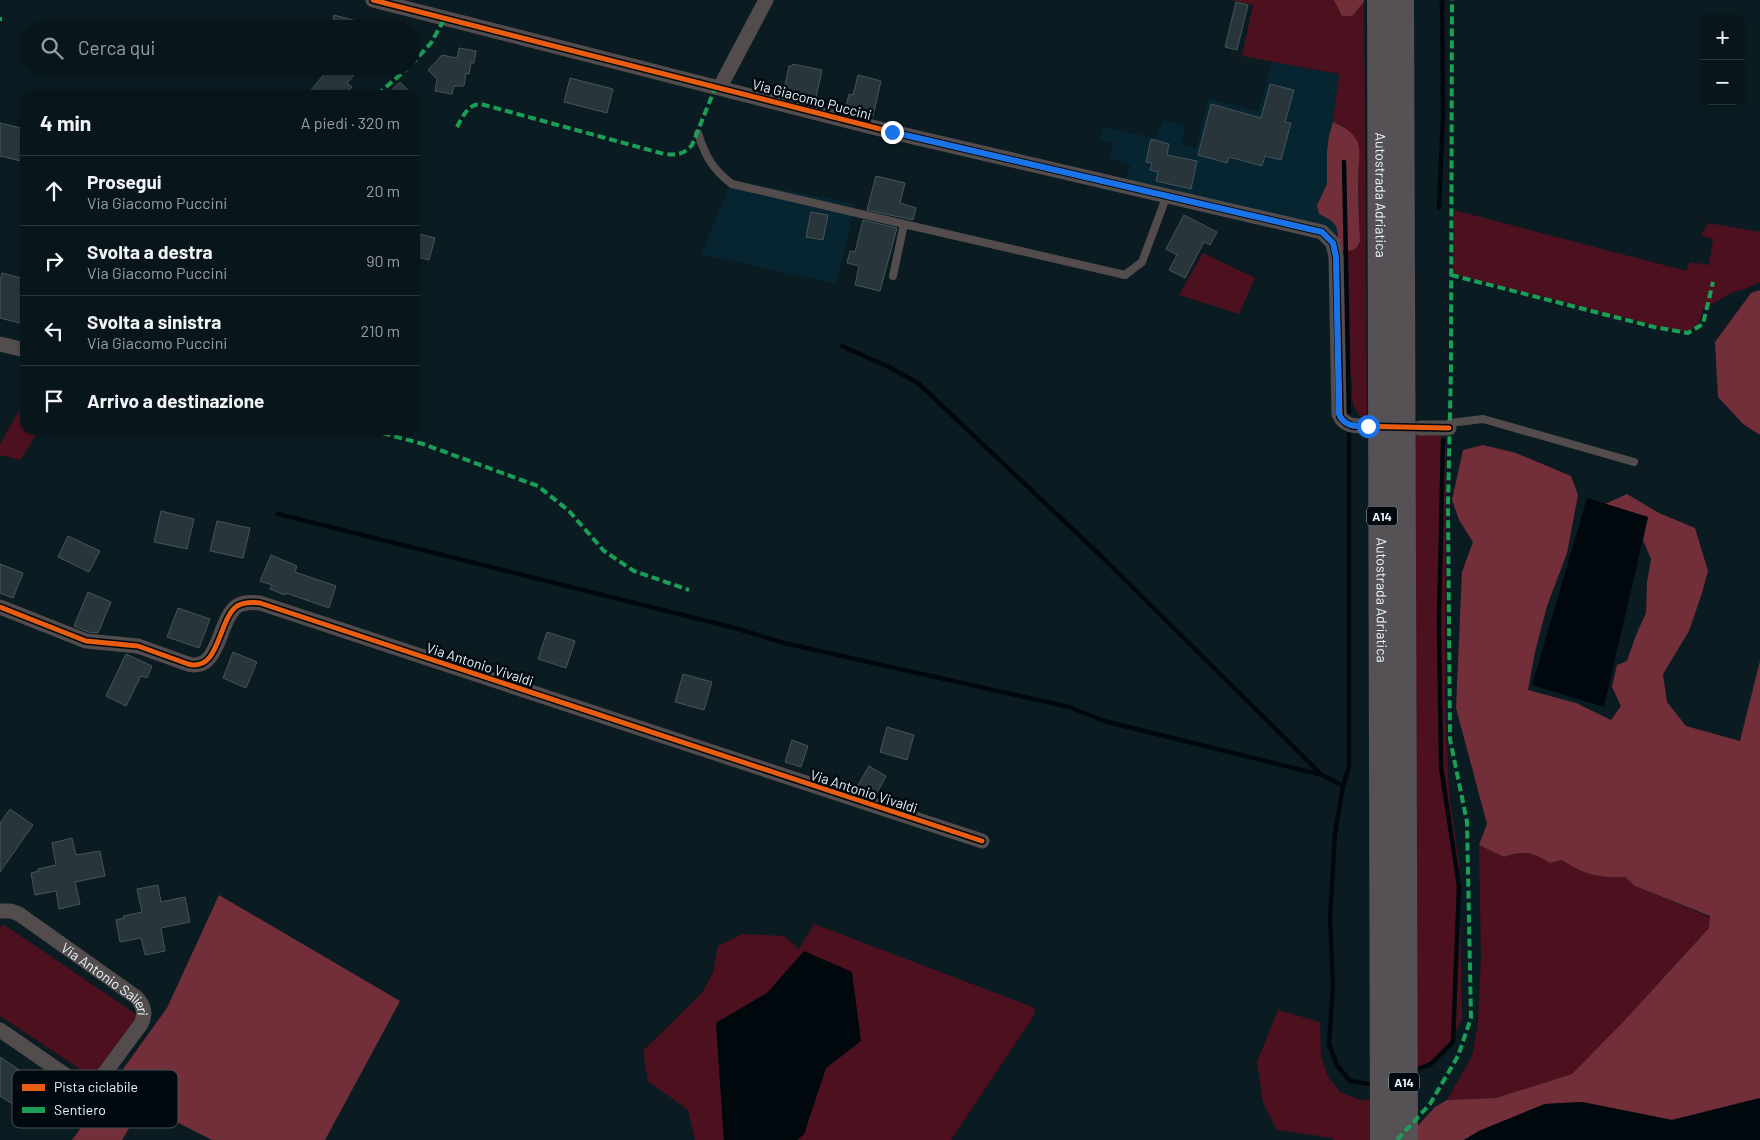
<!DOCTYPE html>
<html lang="it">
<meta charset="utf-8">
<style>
:root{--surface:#08151a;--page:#162227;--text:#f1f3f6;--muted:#989fa2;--line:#293439}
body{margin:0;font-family:Barlow,sans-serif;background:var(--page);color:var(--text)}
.controls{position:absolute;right:15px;top:15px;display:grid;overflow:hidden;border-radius:10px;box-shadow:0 1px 4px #0004}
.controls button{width:45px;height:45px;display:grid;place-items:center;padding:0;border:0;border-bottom:1px solid var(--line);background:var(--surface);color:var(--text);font:25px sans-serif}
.stop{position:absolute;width:15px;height:15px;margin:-11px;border:4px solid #1a73e8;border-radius:50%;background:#fff}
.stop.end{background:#1a73e8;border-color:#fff;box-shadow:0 1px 5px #0008}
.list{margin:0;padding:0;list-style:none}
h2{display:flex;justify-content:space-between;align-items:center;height:65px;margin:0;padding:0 20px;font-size:21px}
h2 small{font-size:16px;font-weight:400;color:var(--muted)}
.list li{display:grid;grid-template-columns:32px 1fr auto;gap:15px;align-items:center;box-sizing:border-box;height:70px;padding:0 20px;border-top:1px solid var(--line)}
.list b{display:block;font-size:19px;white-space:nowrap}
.list p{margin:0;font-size:16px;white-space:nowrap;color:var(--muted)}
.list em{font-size:16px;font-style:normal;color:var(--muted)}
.icon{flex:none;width:28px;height:28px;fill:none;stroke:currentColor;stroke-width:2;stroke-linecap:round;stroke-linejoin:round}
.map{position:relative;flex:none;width:1760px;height:1140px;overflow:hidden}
.search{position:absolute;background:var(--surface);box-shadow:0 1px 4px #0004;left:20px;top:20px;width:400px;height:55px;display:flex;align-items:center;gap:12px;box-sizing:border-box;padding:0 18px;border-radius:28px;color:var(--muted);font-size:19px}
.panel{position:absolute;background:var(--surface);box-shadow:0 1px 4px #0004;left:20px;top:90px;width:400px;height:345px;border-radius:15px}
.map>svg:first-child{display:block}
.built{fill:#072530}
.green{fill:#4d101f}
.forest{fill:#722f39}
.water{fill:#01080d}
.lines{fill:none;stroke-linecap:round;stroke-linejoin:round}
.stream{stroke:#01080d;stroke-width:4.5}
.building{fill:#28363b;stroke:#45545a}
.service{stroke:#534c4d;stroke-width:8}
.minor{stroke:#534c4d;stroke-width:15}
.motorway{stroke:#565155;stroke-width:28}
.quiet{stroke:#1a9f57;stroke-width:4;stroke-dasharray:8 4;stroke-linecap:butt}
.cycleway-casing{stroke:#01090e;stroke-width:8}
.cycleway{stroke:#e95d12;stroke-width:5}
.route{stroke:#1a73e8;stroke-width:6}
.labels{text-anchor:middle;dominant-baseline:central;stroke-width:5;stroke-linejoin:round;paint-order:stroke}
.shield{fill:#01090e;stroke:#a3b0b6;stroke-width:1}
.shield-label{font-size:12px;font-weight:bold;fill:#e9f7fe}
.street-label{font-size:14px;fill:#e9f7fe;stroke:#01090e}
.key{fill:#01090e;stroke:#475056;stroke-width:1}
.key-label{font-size:14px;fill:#e9f7fe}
</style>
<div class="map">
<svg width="1760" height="1140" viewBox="0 0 1760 1140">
<rect width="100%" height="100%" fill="#0a1c22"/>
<path class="built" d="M1272,62L1340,74L1333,122L1329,136L1327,151V184L1319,198L1337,228L1338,236L1324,231L1135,185L1126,177L1131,165L1110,159L1113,143L1099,140L1103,127L1155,138L1163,120L1185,126L1182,145L1196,148L1208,98L1258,112Z
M732,180L855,204L837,284L701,254Z"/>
<path class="green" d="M1231,0H1334L1342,16H1352L1364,2L1367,423C1360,417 1353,408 1352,399C1351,381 1358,379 1339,368V251L1358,247L1360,241L1358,177L1360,153L1345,127L1333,122L1339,74L1242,56L1253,5Z
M1454,210L1686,271L1690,262L1709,265L1713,239L1701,236L1708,223L1760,232V282L1745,289L1733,292L1703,309C1700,325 1697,330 1680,332L1452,274Z
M1203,253L1255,278L1239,314L1179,295Z
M25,400V430H39L20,460L0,455V444Z
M1413,432L1438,435L1445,439L1446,447L1445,697L1449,794L1459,862L1462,1018C1450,1045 1443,1058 1414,1069Z
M1479,845L1504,857C1522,850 1533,852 1550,863L1562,860C1585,875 1597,878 1625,877L1635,886L1710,917L1709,928L1624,1021L1572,1074L1496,1098L1447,1100L1472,1056L1478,1023L1481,957Z
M3,924L139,1016L95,1079L0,1016V928Z
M814,924L1035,1008L1033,1017L951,1140H797L804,1134L826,1068L861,1041L805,951L767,993L716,1023L724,1140H695L688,1110L648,1081L643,1051L702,993L713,973L718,946L743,934L784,936L799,949Z
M1278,1010L1320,1022L1321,1056L1328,1077L1340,1092L1360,1100L1376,1099L1378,1140H1333L1332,1138L1279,1130L1278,1132L1263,1102L1257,1062Z"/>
<path class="forest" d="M1334,0H1364V2L1352,16H1342Z
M1333,122C1344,127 1352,131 1357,141C1362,153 1358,166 1358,179C1358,200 1359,220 1360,241C1357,252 1349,251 1339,251C1337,229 1341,224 1319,214L1317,205L1327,184V151L1329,136Z
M1760,290V435L1743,424L1718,397L1715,342L1751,293Z
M1483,445L1516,453L1571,476L1578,495L1567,553L1547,606L1535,652L1528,690L1576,703L1611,720L1621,706L1612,687L1617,665L1627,661L1636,635L1646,613L1647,582L1651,559L1643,540L1648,517L1605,504L1627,494L1659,513L1695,528L1708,571L1702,593L1689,631L1663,674L1667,702L1686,726L1740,741L1760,661V1098L1672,1120L1582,1102L1545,1104L1479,1131L1464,1140H1405L1435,1107L1447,1100L1496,1098L1572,1074L1624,1021L1709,928L1710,916L1635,886L1625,877C1597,878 1585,875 1562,860L1550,863C1533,852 1522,850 1504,857L1479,845L1487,824L1456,708L1462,572L1473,542L1459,520L1452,500L1463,450Z
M219,895L400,1001L325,1140H212L143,1105L122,1140H72L167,1008Z"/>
<path class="water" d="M1587,498L1648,517L1604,707L1532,685Z
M804,951L852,972L861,1041L826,1068L804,1134L797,1140H724L716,1023L767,993Z
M1760,1098V1140H1464L1479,1131L1545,1104L1582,1102L1672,1120Z"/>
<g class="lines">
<path class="stream" d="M1344,162L1349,412
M1439,208L1443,115L1442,0
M842,346L887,366L918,383L1100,555L1321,774
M278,514L735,628L784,643L1069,707L1104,721L1322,775L1343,786L1335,834L1330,918L1333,985L1329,1044L1337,1065L1350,1081L1376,1085
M1343,786L1349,767V433
M1413,1071L1431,1064L1453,1042L1459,886L1441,767L1439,620L1443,440"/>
</g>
<path class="building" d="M1236,2L1248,5L1237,50L1225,47Z
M334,15L371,25L370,29H331Z
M459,48L476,51L474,63H471L469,74L466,73L464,86H454L452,94L435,91L437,79L428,70L442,55L457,58Z
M793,64L822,70L815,102L783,94L789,66H792Z
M331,66H343L354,75L347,83L352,87L345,95H307Z
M858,75L881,81L873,116L857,112L858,109L846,106L849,94L853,95Z
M570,78L613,89L607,113L564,102Z
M400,82L413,95H386Z
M1270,84L1294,90L1285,122L1291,123L1281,160L1265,156L1262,166L1229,157L1227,163L1198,155L1211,104L1261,118Z
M0,123L25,129V162L0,156Z
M1151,139L1169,144L1167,155L1197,161L1191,189L1156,181L1158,172L1150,170L1152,163L1146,162Z
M876,176L905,183L900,203L916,208L913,220L867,210Z
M811,212L828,215L823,240L806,237Z
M1184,215L1217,232L1210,245L1204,242L1185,278L1169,270L1177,255L1166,249Z
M863,220L897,228L880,291L855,285L859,266L847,263L850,251L855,252Z
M420,234L435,238L429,260L415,256V243L418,244Z
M2,273L25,279V315L23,324L0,318V282Z
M161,511L194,519L187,549L154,542Z
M217,521L250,528L243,558L210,551Z
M68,536L100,551L89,572L58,557Z
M271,555L297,566L295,572L336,586L329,608L286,593L285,595L270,589L272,585L260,581Z
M0,564L23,573L13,598L0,593Z
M88,592L111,602L98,633L88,632L74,626Z
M178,608L210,619L199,648L167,637Z
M547,632L575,641L566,668L538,659Z
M233,652L257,662L246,688L223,678Z
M126,654L152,666L147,678L141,676L126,706L106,696Z
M683,674L712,682L704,710L675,702Z
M887,727L914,735L907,760L880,752Z
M792,740L808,746L801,767L785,762Z
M869,766L886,776L876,795L858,785Z
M10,809L33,825L0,872V823Z
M72,838L76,855L100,851L105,876L75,882L80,904L59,909L56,891L35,895L31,873L39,871L38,869L56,865L52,843Z
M158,885L161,902L185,897L190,922L161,928L165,951L145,955L141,938L120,942L116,920L124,918L123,916L142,912L137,889Z
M0,1057L45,1087L43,1090L48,1093L34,1114L28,1110L26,1113L0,1096Z"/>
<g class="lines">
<path class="service" d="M698,133C705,156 713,170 732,184L904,224
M893,276L904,224L1125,275L1142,262L1167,195
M1450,423L1483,419L1634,462"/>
<g class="minor">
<path d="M373,0L892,132L1322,232L1333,243L1336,257L1339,414C1344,427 1356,426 1368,426"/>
<path d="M720,87L766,0"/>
<path d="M0,344L25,350"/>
<path d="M1420,428H1449"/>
<path d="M0,607L86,641L138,646L188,664C220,673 218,619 237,606C244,602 252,602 260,603L982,841"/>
<path id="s1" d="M0,911H11L19,914L136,997C144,1005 146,1014 141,1024L104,1074C95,1083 86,1086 74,1081L0,1030"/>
</g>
<g class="motorway">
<path id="s2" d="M1381,0L1384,1140"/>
<path d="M1400,0L1404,1140"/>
</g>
<path class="quiet" d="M0,19H2
M411,65L431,43L445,18
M377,95L410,66
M457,127C463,116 468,104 481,104L664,154C677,155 683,155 692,145L716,86
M1451,275L1654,327L1688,333L1703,324L1713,282
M371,430L423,444L538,486L569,511L604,551L634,571L689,590
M1397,1140L1430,1104L1458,1056L1471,1018L1467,822L1450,739L1448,505L1451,369L1452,0"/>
<g class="cycleway-casing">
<path id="cycleway" d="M373,0L892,132L1322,232L1333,243L1336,257L1340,417L1346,423L1353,426L1449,428
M0,607L86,641L138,646L188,664C220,673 218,619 237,606C244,602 252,602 260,603L982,841"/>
</g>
<use href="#cycleway" class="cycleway"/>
</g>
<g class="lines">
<path class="route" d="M892,132L1322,232L1333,243L1336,257L1339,414C1344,427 1356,426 1368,426"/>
</g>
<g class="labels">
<g class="shield">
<rect x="1367" y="506.5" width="30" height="19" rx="4"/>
<rect x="1389" y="1072.5" width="30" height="19" rx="4"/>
</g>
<g class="shield-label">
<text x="1382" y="516">A14</text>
<text x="1404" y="1082">A14</text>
</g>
<g class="street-label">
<text transform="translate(812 99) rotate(15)">Via Giacomo Puccini</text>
<text stroke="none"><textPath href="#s2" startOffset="195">Autostrada Adriatica</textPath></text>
<text stroke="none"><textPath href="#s2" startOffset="600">Autostrada Adriatica</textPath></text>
<text transform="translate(480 664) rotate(18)">Via Antonio Vivaldi</text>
<text transform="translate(864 791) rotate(18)">Via Antonio Vivaldi</text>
<text stroke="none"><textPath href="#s1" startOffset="129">Via Antonio Salieri</textPath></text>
</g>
</g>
<rect x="12" y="1070" width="166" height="58" rx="8" class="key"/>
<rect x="22" y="1084" width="23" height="7" fill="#e95d12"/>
<rect x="22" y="1107" width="23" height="6" fill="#1a9f57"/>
<g class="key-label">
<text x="54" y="1092">Pista ciclabile</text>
<text x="54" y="1115">Sentiero</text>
</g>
</svg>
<div class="controls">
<button>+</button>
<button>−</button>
</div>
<div class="stop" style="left:1368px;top:426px"></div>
<div class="stop end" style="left:892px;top:132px"></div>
<div class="search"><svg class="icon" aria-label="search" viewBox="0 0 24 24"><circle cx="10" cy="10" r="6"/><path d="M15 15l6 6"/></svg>Cerca qui</div>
<section class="panel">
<h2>4 min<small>A piedi · 320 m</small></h2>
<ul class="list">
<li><svg class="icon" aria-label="ahead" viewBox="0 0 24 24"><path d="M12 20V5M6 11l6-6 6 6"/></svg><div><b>Prosegui</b><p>Via Giacomo Puccini</p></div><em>20 m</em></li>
<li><svg class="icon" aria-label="right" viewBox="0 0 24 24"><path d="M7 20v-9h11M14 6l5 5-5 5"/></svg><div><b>Svolta a destra</b><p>Via Giacomo Puccini</p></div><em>90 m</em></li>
<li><svg class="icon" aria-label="left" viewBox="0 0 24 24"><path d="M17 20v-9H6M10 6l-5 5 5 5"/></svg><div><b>Svolta a sinistra</b><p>Via Giacomo Puccini</p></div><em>210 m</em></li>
<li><svg class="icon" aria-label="arrive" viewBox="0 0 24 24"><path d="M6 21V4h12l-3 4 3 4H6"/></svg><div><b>Arrivo a destinazione</b></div></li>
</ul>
</section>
</div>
